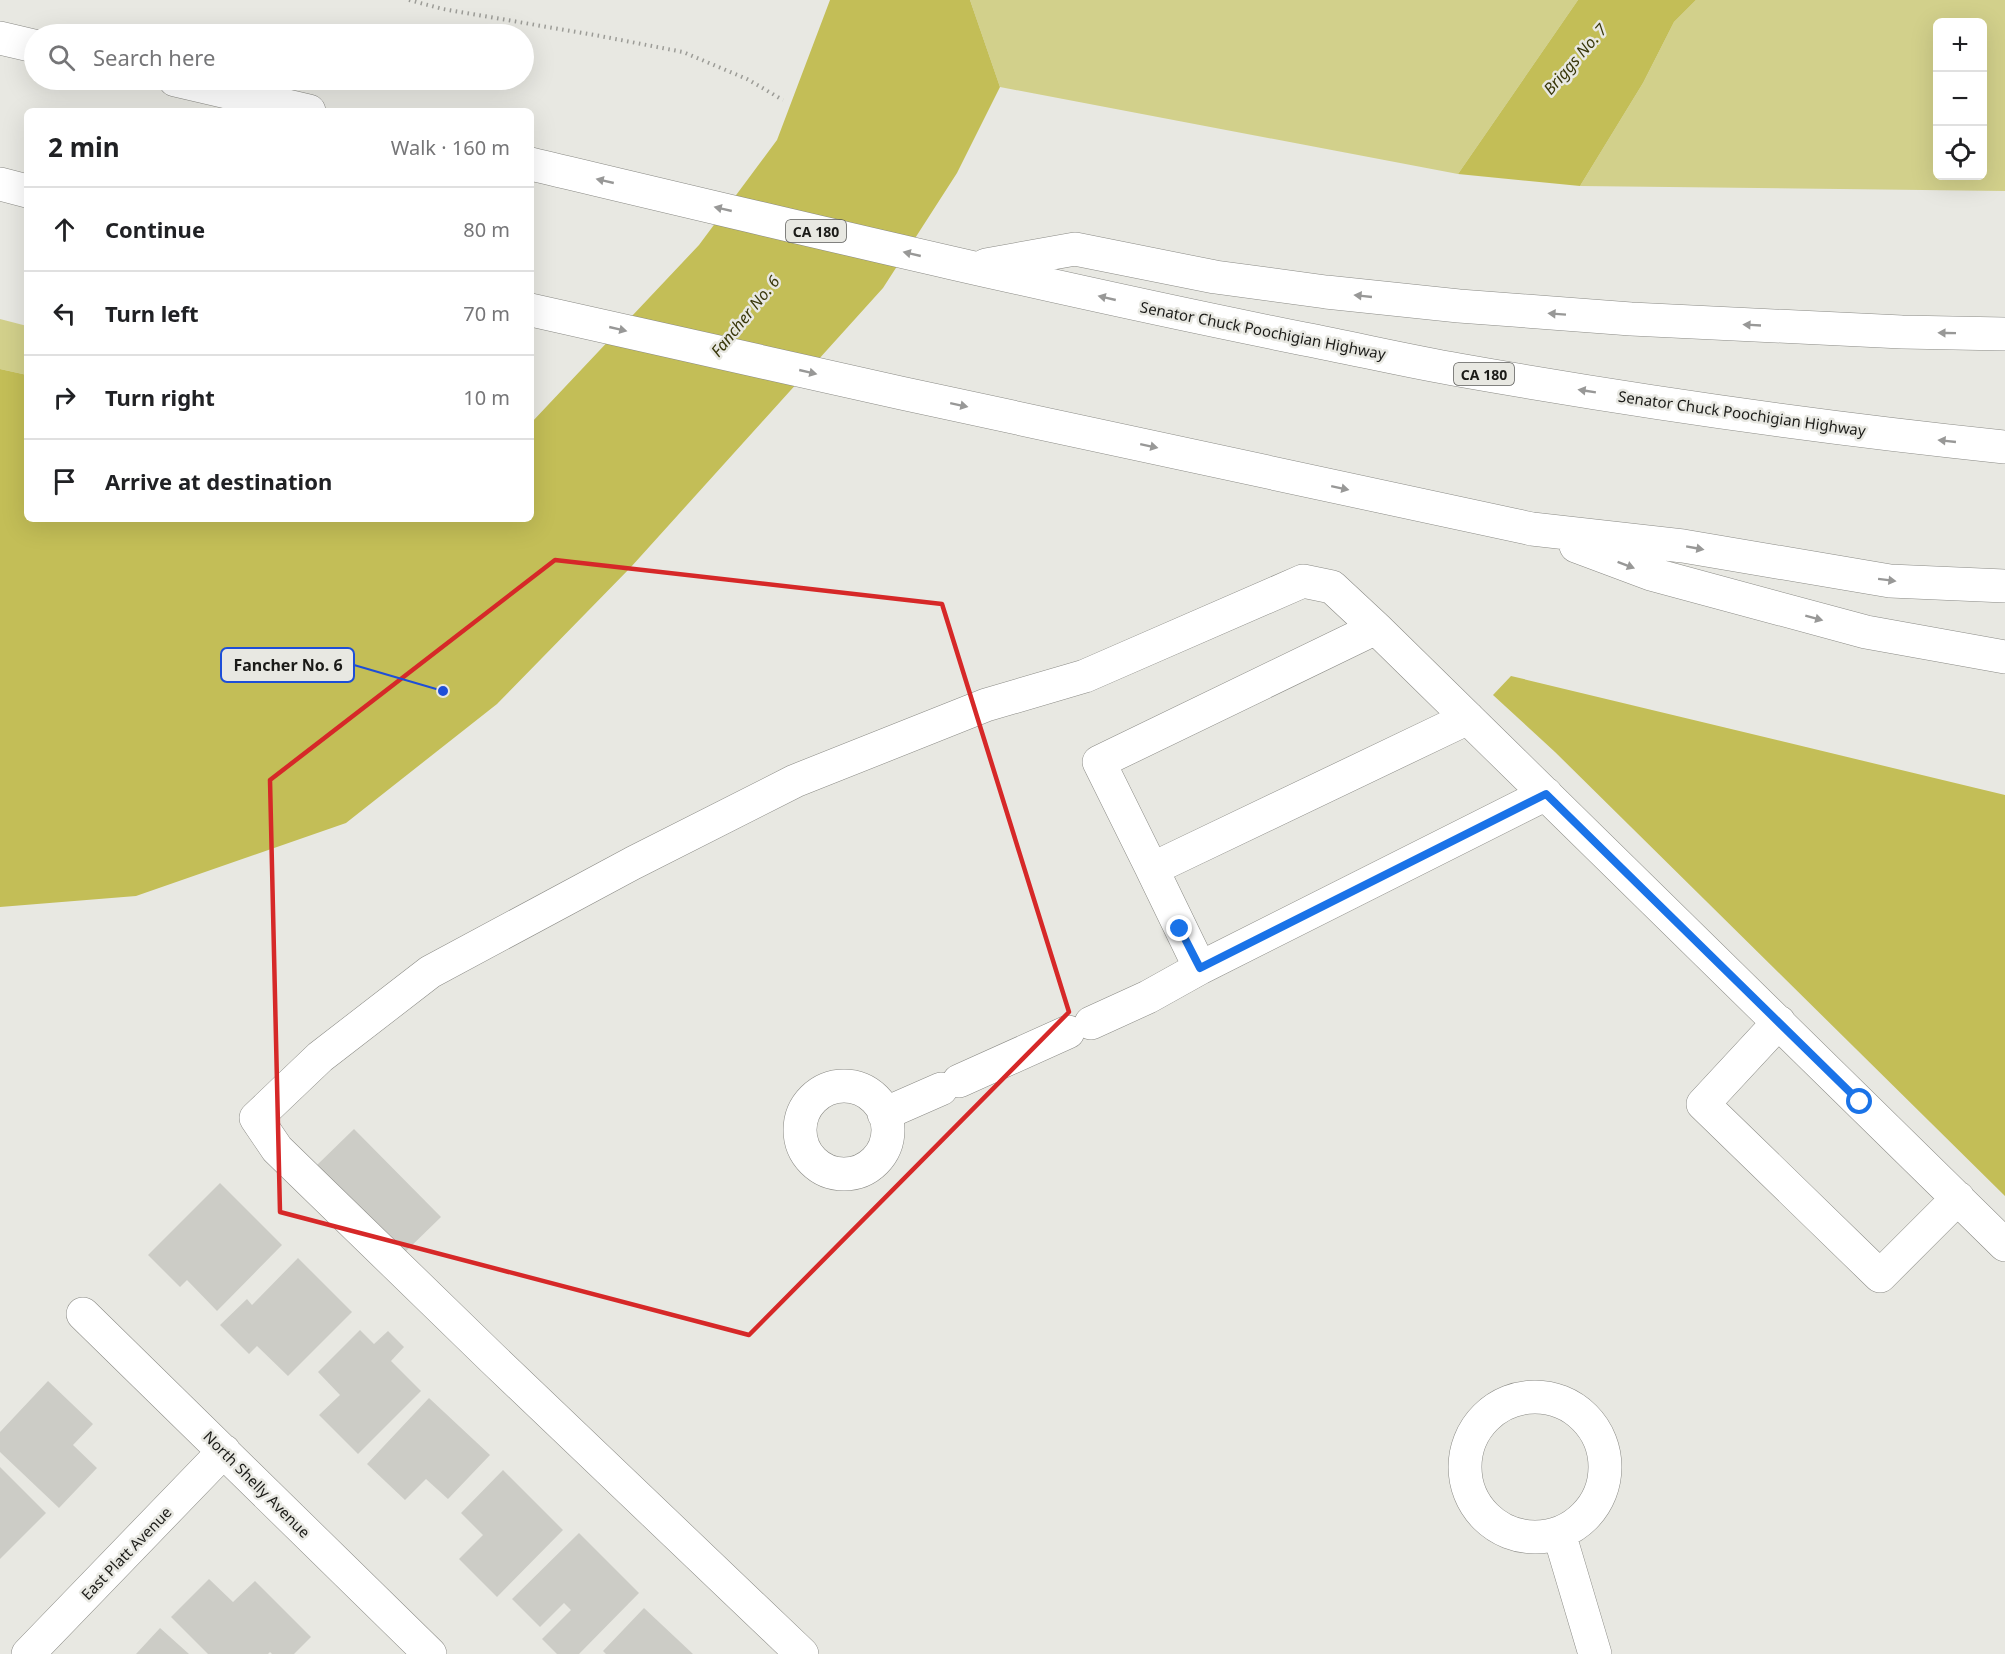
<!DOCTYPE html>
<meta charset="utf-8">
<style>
:root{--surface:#fff;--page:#f2f2f2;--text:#202124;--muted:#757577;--line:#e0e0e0}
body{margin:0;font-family:"Noto Sans",sans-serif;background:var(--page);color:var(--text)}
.controls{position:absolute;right:18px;top:18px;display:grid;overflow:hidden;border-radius:9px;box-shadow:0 6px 24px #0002}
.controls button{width:54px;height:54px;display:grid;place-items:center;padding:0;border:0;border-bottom:2px solid var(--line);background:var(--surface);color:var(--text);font:30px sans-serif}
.stop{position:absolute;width:18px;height:18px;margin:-14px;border:4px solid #1a73e8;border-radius:50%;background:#fff}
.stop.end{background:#1a73e8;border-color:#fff;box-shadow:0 2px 6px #0008}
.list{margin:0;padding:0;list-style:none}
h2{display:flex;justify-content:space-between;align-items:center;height:78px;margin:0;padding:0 24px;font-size:26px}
h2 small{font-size:20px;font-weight:400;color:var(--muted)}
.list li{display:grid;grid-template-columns:39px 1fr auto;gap:18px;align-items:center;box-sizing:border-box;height:84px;padding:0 24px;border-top:2px solid var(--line)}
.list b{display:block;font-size:22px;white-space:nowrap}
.list em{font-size:20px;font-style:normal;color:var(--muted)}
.icon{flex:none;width:33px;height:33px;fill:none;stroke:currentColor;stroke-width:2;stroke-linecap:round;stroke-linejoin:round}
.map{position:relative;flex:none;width:2005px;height:1654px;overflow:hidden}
.search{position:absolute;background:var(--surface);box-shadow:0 6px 24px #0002;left:24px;top:24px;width:510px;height:66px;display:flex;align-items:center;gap:15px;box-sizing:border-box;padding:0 21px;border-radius:33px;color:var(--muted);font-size:22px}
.panel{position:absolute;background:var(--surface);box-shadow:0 6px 24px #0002;left:24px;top:108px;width:510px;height:414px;border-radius:9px}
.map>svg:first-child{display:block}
.green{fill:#d2d08b;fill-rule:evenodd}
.water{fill:#c3be57}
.building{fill:#ccccc6}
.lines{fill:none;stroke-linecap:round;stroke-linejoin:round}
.minor-casing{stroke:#8a8a85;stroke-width:34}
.highway-casing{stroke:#8a8a85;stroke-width:34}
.path{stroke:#9c9c97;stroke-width:4;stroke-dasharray:1.5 4.5;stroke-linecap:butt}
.minor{stroke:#fff;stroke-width:33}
.highway{stroke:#fff;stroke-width:33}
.oneway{fill:#989897}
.route{stroke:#1a73e8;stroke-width:8}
.marked{fill:none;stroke:#d62828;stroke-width:4.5;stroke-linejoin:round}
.labels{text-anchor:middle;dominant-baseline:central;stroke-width:5;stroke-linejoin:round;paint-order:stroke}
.shield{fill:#e8e8e2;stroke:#585855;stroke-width:1.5}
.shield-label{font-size:14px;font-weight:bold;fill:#1b1b18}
.street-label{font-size:15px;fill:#1b1b18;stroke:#e8e8e2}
.water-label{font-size:16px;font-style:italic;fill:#39370a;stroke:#e8e8e2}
.leader{fill:none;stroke:#1d4ed8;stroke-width:2}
.callout-dot{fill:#1d4ed8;stroke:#e8e8e2;stroke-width:2}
.callout{fill:#e8e8e2;stroke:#1d4ed8;stroke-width:2}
.callout-label{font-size:16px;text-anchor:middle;font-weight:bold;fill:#1b1b18}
</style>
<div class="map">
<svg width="2005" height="1654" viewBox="0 0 2005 1654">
<rect width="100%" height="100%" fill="#e8e8e2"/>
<path class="green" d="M970,0H1578L1458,174L1000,87Z
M1696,0H2005V191L1580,186L1643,83L1674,22ZM1938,22H1982V176H1938Z
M0,319L27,326V375L0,369Z"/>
<path class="water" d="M830,0H970L1000,87L957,173L883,288L631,567L497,704L346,823L136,896L0,907V369L27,375V519H531V423L699,245L777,140Z
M1578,0H1696L1674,22L1643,83L1580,186L1458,174Z
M1511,676L2005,795V1196L1555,752L1493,695Z"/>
<path class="building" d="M354,1129L441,1217L403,1254L316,1166Z
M220,1183L282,1245L217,1311L187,1280L180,1287L148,1255Z
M298,1258L352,1312L288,1376L257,1346L249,1354L220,1325L247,1299L252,1305Z
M360,1330L374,1344L388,1331L404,1347L391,1361L421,1391L358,1454L319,1415L340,1395L318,1372Z
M48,1381L93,1424L73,1445L97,1468L59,1508L0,1452V1432Z
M429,1398L490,1455L448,1499L426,1479L405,1500L367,1464Z
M0,1467L46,1513L0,1559Z
M503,1470L563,1530L497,1597L459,1559L483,1535L461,1513Z
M579,1533L639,1593L579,1654H557L542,1639L571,1610L564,1603L540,1627L512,1599Z
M209,1579L233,1602L255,1581L311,1637L294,1654H272L270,1652L268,1654H208L171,1617Z
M644,1608L693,1654H606L603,1651Z
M160,1628L189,1654H136Z"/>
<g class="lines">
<g class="minor-casing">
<path id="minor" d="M1376,628L1099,762L1152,869L1468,718
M1152,869L1200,968L1546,794
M1779,1022L1703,1104L1880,1276L1958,1198
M1091,1023L1148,997L1200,968
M959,1081L1068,1032
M800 1130a44 44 0 1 1 88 0a44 44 0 1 1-88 0Z
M884,1114L941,1089
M83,1314L430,1654
M1465 1467a70 70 0 1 1 140 0a70 70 0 1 1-140 0Z
M1559,1533L1595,1654
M28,1654L224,1451
M802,1654L492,1358L277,1149L256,1118L320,1057L430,972L633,863L795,781L986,705L1085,676L1303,581L1332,587L1376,628L2005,1245"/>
</g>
<g class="highway-casing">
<path id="highway" d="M0,38L34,46
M175,80L309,111
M531,164C788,225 1045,287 1304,339C1356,349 1407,361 1459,370C1640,402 1822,428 2005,447
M0,184L27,191
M986,265L1075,249L1215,277L1326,292L1459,306L1631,319L1902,332L2005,334
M531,310L901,393L1532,529L1683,546L1890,581L2005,586
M1576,546L1651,574L1866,632L2005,657"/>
</g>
<path class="path" d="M409,0L443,9L600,36L683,52L747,79L783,100"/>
<use href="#minor" class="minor"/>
<use href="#highway" class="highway"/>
</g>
<defs><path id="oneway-solid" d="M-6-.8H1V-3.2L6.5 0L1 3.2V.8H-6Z" transform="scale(1.5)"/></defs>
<g class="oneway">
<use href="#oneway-solid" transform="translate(605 181) rotate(-167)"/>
<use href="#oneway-solid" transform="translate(723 209) rotate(-167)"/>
<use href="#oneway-solid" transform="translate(912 254) rotate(-167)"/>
<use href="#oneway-solid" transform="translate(1363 296) rotate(-174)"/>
<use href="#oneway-solid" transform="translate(1107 298) rotate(-167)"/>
<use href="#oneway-solid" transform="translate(1557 314) rotate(-176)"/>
<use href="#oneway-solid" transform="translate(1752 325) rotate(-177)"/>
<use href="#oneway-solid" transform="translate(618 329) rotate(13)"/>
<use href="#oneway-solid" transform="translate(1947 333) rotate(-179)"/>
<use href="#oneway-solid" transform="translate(808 372) rotate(13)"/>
<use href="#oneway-solid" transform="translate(1587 391) rotate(-171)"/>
<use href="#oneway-solid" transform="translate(959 405) rotate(12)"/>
<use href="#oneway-solid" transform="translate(1947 441) rotate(-174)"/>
<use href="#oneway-solid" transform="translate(1149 446) rotate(12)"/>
<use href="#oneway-solid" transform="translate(1340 488) rotate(12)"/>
<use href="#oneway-solid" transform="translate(1695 548) rotate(10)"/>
<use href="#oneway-solid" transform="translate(1626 565) rotate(21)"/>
<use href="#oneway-solid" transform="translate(1887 580) rotate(7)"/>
<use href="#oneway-solid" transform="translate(1814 618) rotate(15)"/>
</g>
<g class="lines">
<path class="route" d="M1180,929L1200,968L1546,794L1860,1102"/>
</g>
<path class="marked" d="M555,560L942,604L1069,1012L749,1335L280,1212L270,780Z"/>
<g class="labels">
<g class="shield">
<rect x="786" y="220" width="60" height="22" rx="4.5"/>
<rect x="1454" y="363" width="60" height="22" rx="4.5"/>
</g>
<g class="shield-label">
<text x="816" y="231">CA 180</text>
<text x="1484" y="374">CA 180</text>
</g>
<g class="street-label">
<text transform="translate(1263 330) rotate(11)">Senator Chuck Poochigian Highway</text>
<text transform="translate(1742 413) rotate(8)">Senator Chuck Poochigian Highway</text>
<text transform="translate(257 1484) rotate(45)">North Shelly Avenue</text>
<text transform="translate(126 1553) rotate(-46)">East Platt Avenue</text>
</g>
<g class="water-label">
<text transform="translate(1575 59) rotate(-49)">Briggs No. 7</text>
<text transform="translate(745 316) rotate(-51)">Fancher No. 6</text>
</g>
</g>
<path class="leader" d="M443 691L354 665"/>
<circle class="callout-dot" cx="443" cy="691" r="6"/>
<rect class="callout" x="221" y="648" width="133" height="34" rx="6"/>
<g class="callout-label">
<text x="288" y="671">Fancher No. 6</text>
</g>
</svg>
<div class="controls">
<button>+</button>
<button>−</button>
<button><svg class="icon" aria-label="locate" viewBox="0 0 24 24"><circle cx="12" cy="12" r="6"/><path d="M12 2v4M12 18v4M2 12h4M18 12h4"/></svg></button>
</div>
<div class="stop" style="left:1860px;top:1102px"></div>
<div class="stop end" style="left:1180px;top:929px"></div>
<div class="search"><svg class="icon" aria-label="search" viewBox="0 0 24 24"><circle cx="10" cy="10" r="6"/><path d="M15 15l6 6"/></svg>Search here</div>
<section class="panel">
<h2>2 min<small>Walk · 160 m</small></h2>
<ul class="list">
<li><svg class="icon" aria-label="ahead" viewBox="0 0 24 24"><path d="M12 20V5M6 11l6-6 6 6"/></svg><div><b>Continue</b></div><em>80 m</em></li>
<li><svg class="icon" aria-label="left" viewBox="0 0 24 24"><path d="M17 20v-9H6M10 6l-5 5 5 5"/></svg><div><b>Turn left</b></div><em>70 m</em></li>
<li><svg class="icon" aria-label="right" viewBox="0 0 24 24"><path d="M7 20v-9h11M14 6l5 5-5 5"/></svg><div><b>Turn right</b></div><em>10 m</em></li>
<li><svg class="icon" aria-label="arrive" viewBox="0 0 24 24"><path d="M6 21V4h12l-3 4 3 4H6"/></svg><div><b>Arrive at destination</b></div></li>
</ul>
</section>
</div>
